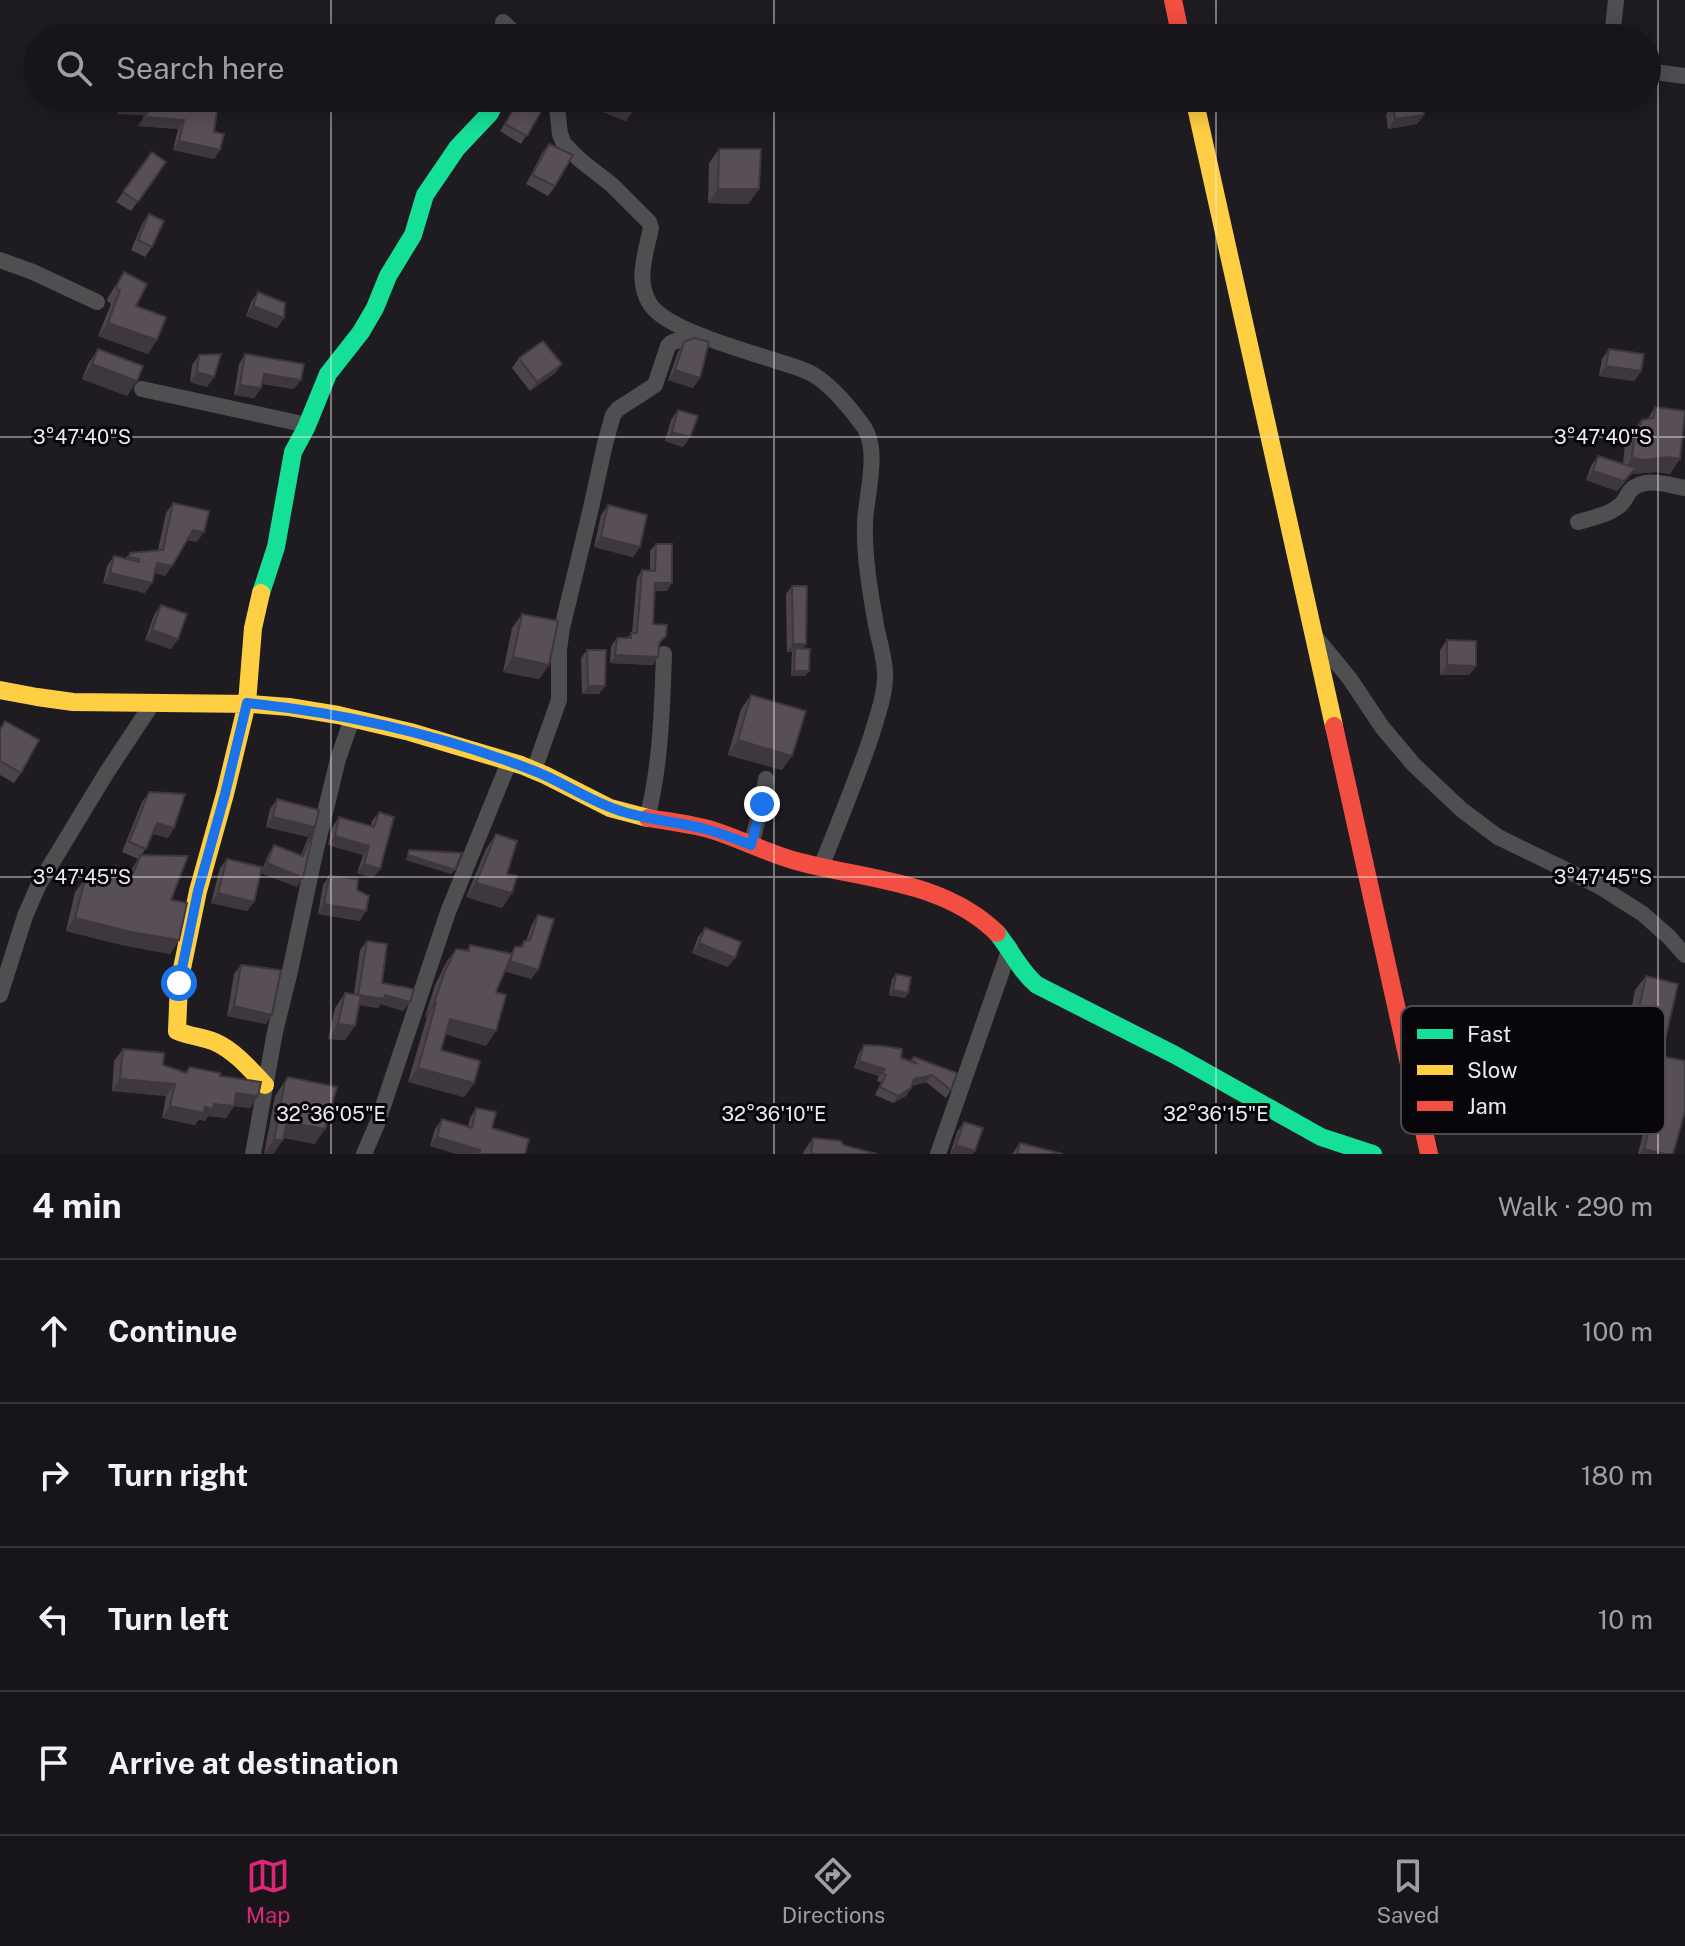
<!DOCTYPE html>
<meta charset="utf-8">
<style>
:root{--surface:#171519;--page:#201e22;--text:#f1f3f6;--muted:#9e9fa2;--line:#363438;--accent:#db2777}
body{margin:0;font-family:"Public Sans",sans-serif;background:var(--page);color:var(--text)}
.stop{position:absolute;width:24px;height:24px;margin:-18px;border:6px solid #1a73e8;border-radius:50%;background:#fff}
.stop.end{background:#1a73e8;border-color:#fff;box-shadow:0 2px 8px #0008}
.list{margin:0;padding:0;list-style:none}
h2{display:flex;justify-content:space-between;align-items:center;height:104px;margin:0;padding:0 32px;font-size:34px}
h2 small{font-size:26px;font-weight:400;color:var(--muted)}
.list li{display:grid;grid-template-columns:52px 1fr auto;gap:24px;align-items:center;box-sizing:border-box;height:144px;padding:0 32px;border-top:2px solid var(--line)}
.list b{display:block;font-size:30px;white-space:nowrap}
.list em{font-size:26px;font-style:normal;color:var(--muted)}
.icon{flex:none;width:44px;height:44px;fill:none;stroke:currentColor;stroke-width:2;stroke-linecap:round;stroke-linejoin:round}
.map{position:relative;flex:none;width:1685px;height:1154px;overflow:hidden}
.search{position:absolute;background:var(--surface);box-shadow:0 4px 20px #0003;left:24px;right:24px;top:24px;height:88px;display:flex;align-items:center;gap:20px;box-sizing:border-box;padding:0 28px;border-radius:44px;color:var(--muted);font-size:30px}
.sheet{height:680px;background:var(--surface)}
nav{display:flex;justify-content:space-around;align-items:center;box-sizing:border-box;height:112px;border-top:2px solid var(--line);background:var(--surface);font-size:22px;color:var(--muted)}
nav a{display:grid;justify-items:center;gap:4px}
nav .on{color:var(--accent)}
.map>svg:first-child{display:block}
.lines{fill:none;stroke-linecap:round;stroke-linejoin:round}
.street{stroke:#4f4e51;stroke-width:16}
.fast{stroke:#16e098;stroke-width:18}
.slow{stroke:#ffcf43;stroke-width:18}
.jam{stroke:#f24e42;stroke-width:18}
.wall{fill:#4c434b}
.shaded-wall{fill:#3e373d}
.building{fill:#584e57;stroke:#3e373d;stroke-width:2}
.route{stroke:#1a73e8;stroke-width:10}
.ticks{fill:none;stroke:#ece9ef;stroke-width:2;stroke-opacity:0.45}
.key{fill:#08060a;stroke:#4c4a4f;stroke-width:2}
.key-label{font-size:22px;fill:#ece9ef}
.ticks-label{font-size:20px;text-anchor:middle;fill:#ece9ef;stroke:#08060a;stroke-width:6;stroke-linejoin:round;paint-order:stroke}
</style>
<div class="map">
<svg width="1685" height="1154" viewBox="0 0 1685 1154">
<rect width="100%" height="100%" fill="#1f1c21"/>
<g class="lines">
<path class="street" d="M503,22L520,38
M1180,32L1284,33L1335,38
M1612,38L1616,0
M1647,71L1685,76
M556,98L560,134L564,144L580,160L612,185L649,222L651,228C646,252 635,281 650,304C667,331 754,353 786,364C796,367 806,370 814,375C832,386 852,410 864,427C880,452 866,495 865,523C864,557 870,591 876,625C879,640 884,656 885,672C886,694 877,716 871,737C856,781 838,824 821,867
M0,260L33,272L97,302
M142,389L307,425
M1578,522C1592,518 1608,515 1619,506C1625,502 1626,496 1630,491C1644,476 1668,485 1685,488
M1318,640L1350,679L1382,727L1414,765L1462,810L1498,837L1599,886L1643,914L1669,937L1685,955
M534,770L559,700V650L562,628L591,508L605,444L613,415L618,409L655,385L668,346L671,343L695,333
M647,819C661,764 662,710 664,654
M751,845L762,804L766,779
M0,995L25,916L39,884L107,772L152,704
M253,1154L275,1032L290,971L314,858L338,759L352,719
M364,1154L377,1124L448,912L509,762
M938,1154L1010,948"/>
<path class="fast" d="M261,593L276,547L293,452L306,428L328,374L361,332L375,308L388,276L413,235L425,195L457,148L490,113L497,98
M997,933C1011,950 1020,971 1037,985L1175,1055L1321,1137L1373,1154"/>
<path class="slow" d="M1194,98L1334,726
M261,593L253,628L247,703L225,794L198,891L179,983L177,1031C189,1036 203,1037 215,1042C235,1051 250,1069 265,1085
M0,690L37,697L73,702L252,704L289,707L338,715L410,732L521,765L545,775L610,808L648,818"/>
<path class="jam" d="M1173,0L1181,38
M1334,726L1429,1154
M648,818C671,822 693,824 715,831C742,840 768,853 796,861C865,880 943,880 997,933"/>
</g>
<path class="wall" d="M118,98H179V99L214,132L220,150L214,159L173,150L178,129L138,126L146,115L118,114Z
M520,98L528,99V98H549L521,144L500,131Z
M603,98H645L635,113L632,111L626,121L598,110Z
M1393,98H1421L1424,115L1417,124L1388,129L1386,114L1394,104Z
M549,144L555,186L548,196L526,184L542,153Z
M719,149L759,189L748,204L708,203L709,163Z
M152,152L166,162L131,211L116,202Z
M149,214L152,247L145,257L131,250L142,224Z
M124,272L136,306L148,354L98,336L111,304L108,302L107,299Z
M258,292L277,328L246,316L251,302Z
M684,342L693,388L668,380L678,352Z
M98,349L127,396L82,379L88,364Z
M1609,349L1641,371L1634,381L1599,376L1602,359Z
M245,354L294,389L262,384L261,388L254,398L234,395L239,364Z
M199,355L214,377L207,387L190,382L192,365Z
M519,358L562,364L555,373L530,391L512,368Z
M1655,407L1670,474L1657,472L1632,474L1617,491L1586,480L1591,466L1598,456L1623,464L1625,442L1635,428L1642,420H1647Z
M678,410L690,437L683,447L665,441L671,420Z
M173,503L197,542L187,540L165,576L155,573L145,593L103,583L107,566L114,556L125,559L130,553L158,550L166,513Z
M608,505L640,547L633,557L594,547L601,515Z
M656,544L667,591H654L653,624L666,636L659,645L653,665L610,663L611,646L617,638H627L632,633L637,578L642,570L650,571V551Z
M792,586L806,644L803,648L809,671L805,676H791L792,652H787L786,594Z
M161,605L178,639L171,649L145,640L154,615Z
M522,614L539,679L503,672L512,628Z
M1447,640L1476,666L1469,675H1440V650Z
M587,650L605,686L599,694H582L581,658Z
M751,695L782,770L728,755L741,709Z
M5,721L21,773L14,783L0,775V728Z
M149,792L174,828L168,838L153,834L142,855L171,900L179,940L170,954L122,945L66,931L75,892L85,879L104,884L116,866L130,872L138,859L122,852L142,802Z
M277,799L308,837L266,827L270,809Z
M379,812L380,869L373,878L357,873L363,855L328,845L333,826L339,817L371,826L372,821Z
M314,828L297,887L261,873L268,855L274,845L301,855L308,838Z
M496,834L512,893L502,908L466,897L486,849Z
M227,859L254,902L247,911L211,903L220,868Z
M329,876L357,890L360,921L318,914L323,885Z
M538,915V970L531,979L505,971L496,992L486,1046L446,1034L441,1050L474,1083L464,1097L408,1082L427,1017H425L435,985L446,963L456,949L467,950L470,945L511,953L515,947H520L524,941H526L532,924Z
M705,928L728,967L692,953L698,937Z
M367,941L382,983L410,1002L403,1011L381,1004L378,1008L359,1005L345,1040L328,1039L335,1008L345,993L354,994L360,950Z
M241,965L272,1015L266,1024L227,1016L234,974Z
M896,974L908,993L905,998L889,995L892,979Z
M1646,976L1665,1040L1654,1054L1624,1046L1635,990Z
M864,1045L911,1062L914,1057L951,1090L946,1098L926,1082L912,1086L906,1096L893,1103L875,1095L881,1082L877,1081L879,1076L854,1068L859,1053Z
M123,1049L186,1073L220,1076L258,1096L250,1108L234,1106L226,1118L208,1116L205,1121L199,1119L195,1125L162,1118L166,1096L112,1091L114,1061Z
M1661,1056L1673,1154H1638L1650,1106L1646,1105L1654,1066Z
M288,1077L315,1144L284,1138L273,1154H264L275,1096Z
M476,1108L492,1128L525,1154H457L430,1146L435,1129L442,1119L468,1127L470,1118Z
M964,1122L973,1154H950L957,1132Z
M813,1138L843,1145L877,1154H803L804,1151Z
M1020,1143L1063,1154H1012Z"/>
<path class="shaded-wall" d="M605,100L633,111L626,121L598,110Z
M125,105L153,106L147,115L118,114Z
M1424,115L1417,124L1388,129L1395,119Z
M144,117L184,120L178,129L138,126Z
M179,141L220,150L214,159L173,150Z
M718,189H759L748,204L708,203Z
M253,306L284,318L277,328L246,316Z
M108,323L157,340L148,354L98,336Z
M92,364L137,381L127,396L82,379Z
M562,364L555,373L530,391L537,382Z
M1606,366L1641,371L1634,381L1599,376Z
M675,370L700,378L693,388L668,380Z
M197,372L214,377L207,387L190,382Z
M264,374L301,380L294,389L257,383Z
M240,385L261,388L254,398L234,395Z
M672,432L690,437L683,447L665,441Z
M1667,457L1680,459L1670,474L1657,472L1632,474L1617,491L1586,480L1593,471L1622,473L1632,458Z
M193,530L204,532L197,542L186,539Z
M601,537L640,547L633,557L594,547Z
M157,563L172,566L165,576L150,572Z
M110,573L152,583L145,593L103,583Z
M655,583H672L667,591L649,590Z
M152,630L178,639L171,649L145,640Z
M793,644H806L800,652L795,648L792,652H787Z
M615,655L658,657L653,665L610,663Z
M513,657L549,665L539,679L503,672Z
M1447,665L1476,666L1469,675H1440Z
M794,671H809L805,676H791Z
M588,686H605L599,694H582Z
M738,740L792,756L782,770L728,755Z
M273,817L315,827L308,837L266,827Z
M157,823L174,828L168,838L150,833Z
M335,836L369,846L363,855L328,845Z
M408,855L455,870L451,874L405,860Z
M267,863L303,878L297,887L261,873Z
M364,864L380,869L373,878L357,873Z
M476,883L512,893L502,908L466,897Z
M218,893L254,902L247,911L211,903Z
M324,904L366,911L360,921L318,914Z
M75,918L179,940L170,954L122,945L66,931Z
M699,943L735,958L728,967L692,953Z
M510,961L538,970L531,979L504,971Z
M893,990L908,993L905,998L889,995Z
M358,995H385L410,1002L403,1011L381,1004L378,1008L352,1004Z
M434,1003H436L427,1017H425Z
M234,1006L272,1015L266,1024L227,1016Z
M450,1019L496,1031L486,1046L440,1033Z
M338,1024L355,1026L345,1040L328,1039Z
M1634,1032L1665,1040L1654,1054L1624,1046Z
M859,1061L885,1069L879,1076L854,1068Z
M418,1068L474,1083L464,1097L408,1082Z
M932,1075L926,1082L908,1086L914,1079Z
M120,1079L175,1084L166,1096L112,1091Z
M911,1088L906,1096L893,1103L898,1096Z
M236,1093L258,1096L250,1108L228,1105Z
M1652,1095L1657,1096L1650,1106L1646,1105Z
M214,1104L234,1106L226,1118L208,1116L205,1121L199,1119L195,1125L162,1118L170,1106L205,1107Z
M287,1122L325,1129L315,1144L277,1136Z
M437,1137L480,1150L476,1154H457L430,1146Z
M274,1140H283L273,1154H264Z
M956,1145L975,1151L973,1154H950Z
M1644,1149L1664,1154H1640Z"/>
<path class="building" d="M125,98H179V99L218,104L214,132L224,134L220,150L179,141L184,120L144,117L153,106L125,105Z
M520,98H525L528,100L529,98H549L527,136L505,124Z
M606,98H645L642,103L637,100L633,111L605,100Z
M1401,98H1421L1424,115L1395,119L1393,104L1402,103Z
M549,144L573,155L555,186L532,175Z
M719,149H761L759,189H718Z
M152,152L166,162L138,202L123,192Z
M149,214L164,221L152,247L138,240Z
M124,272L147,284L136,306L166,317L157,340L108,323L120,290L117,289V285Z
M258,292L285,303L284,318L253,306Z
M694,338L709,342L700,378L675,370L684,342Z
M543,341L562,364L537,382L519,358Z
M98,349L143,366L137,381L92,364Z
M1609,349L1644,354L1641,371L1606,366Z
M221,354L214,377L197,372L199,355Z
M245,354L304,364L301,380L264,374L261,388L240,385Z
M1655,407L1685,411L1680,459L1667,457L1646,460L1632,458L1635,428L1640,425L1642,420L1654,418Z
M678,410L698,416L690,437L672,432Z
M1598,456L1636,468L1624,481L1593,471Z
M173,503L209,511L204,532L193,530L172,566L157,563L152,583L110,573L114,556L139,562V559L129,557L130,553L163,550Z
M608,505L647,515L640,547L601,537Z
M656,544H672V583H655L653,624L667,625L666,636L661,640L659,645L658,657L615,655L617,638H631V633H637L642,570L655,571Z
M792,586H807L806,644H793Z
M161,605L187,614L178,639L152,630Z
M522,614L558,621L549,665L513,657Z
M1447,640L1476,641V666L1447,665Z
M795,648L810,649L809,671H794Z
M587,650H606L605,686H588Z
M751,695L806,711L792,756L738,740Z
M5,721L39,740L21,773L0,761V730Z
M149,792L185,794L174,828L157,823L146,849L129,842Z
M277,799L319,810L315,827L273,817Z
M379,812L394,817L380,869L364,864L369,846L335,836L339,817L374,827Z
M314,828L303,878L267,863L274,845L303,856Z
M496,834L517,841L507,874L517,876L512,893L476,883Z
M409,850L462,853L455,870L408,855Z
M141,855L188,856L171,900L187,903L179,940L131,932L75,918L85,879L107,884L116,866L133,873Z
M227,859L262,867L254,902L218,893Z
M329,876L358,879L357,890L369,896L366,911L324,904Z
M538,915L554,919L538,970L510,961L515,947H523L524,941L530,940Z
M705,928L741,942L735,958L699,943Z
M367,941L387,944L382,983L414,989L410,1002L385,995L384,999L358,995Z
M470,945L512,954L496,992L506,995L496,1031L450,1019L441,1050L480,1061L474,1083L418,1068L436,1003H434L445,971L456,949L469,951Z
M241,965L281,970L272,1015L234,1006Z
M896,974L911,977L908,993L893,990Z
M1646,976L1678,984L1665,1040L1634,1032Z
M345,993L361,995L355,1026L338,1024Z
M864,1045L884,1046L902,1049L901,1058L918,1064L912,1060L914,1057L957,1073L951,1090L932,1075L914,1079L911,1088L898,1096L880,1087L886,1075L882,1073L885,1069L859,1061Z
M123,1049L164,1053L163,1065L186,1073L190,1067L220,1073V1076L261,1082L258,1096L236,1093L234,1106L214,1104L213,1109L205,1107L204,1113L170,1106L175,1084L120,1079Z
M1661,1056L1685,1061V1111L1673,1154H1664L1644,1149L1657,1096L1652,1095Z
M288,1077L337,1087L325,1129L287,1122L283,1140H274L285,1082Z
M476,1108L496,1112L492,1128L529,1139L525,1154H479L480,1150L437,1137L442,1119L472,1128Z
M964,1122L983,1128L975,1151L956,1145Z
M813,1138L841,1141L843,1145L877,1154H811Z
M1020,1143L1063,1154H1017Z"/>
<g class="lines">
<path class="route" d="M179,983L198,891L225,794L247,703C344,713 441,735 532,770C561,781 586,799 615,809C644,820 675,821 705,829C720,833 736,839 751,845L762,804"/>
</g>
<path class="ticks" d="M331,0V38M774,0V38M1216,0V38M1658,0V1154M331,98V1154M774,98V1154M1216,98V1154M0,437H1685M0,877H1685"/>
<rect x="1401" y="1006" width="264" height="128" rx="12" class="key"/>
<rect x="1417" y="1029" width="36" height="10" fill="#16e098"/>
<rect x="1417" y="1065" width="36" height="10" fill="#ffcf43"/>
<rect x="1417" y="1101" width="36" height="10" fill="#f24e42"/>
<g class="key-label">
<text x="1467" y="1042">Fast</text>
<text x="1467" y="1078">Slow</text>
<text x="1467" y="1114">Jam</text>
</g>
<g class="ticks-label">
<text x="82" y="444">3°47'40"S</text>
<text x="1603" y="444">3°47'40"S</text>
<text x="82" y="884">3°47'45"S</text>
<text x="1603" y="884">3°47'45"S</text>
<text x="331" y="1121">32°36'05"E</text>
<text x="774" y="1121">32°36'10"E</text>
<text x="1216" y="1121">32°36'15"E</text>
</g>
</svg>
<div class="stop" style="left:179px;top:983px"></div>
<div class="stop end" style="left:762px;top:804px"></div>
<div class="search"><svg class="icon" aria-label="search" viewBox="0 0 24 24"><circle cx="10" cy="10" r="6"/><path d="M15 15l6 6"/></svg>Search here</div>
</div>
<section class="sheet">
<h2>4 min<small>Walk · 290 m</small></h2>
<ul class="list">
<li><svg class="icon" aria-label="ahead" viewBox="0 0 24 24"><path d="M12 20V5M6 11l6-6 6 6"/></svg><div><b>Continue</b></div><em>100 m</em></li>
<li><svg class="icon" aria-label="right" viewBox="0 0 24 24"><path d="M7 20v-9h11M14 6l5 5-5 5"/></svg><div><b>Turn right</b></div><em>180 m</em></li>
<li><svg class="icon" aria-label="left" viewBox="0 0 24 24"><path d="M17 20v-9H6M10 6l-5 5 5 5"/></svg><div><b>Turn left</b></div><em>10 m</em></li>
<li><svg class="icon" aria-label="arrive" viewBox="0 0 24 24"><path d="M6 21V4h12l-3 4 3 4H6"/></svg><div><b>Arrive at destination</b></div></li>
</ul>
</section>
<nav>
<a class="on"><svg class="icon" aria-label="map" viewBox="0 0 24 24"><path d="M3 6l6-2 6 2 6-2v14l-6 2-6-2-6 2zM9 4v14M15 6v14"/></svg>Map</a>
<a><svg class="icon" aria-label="directions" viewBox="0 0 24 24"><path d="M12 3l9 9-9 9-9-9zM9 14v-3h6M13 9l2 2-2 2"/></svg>Directions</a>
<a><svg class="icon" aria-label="saved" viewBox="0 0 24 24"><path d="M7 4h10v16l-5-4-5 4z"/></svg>Saved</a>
</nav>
